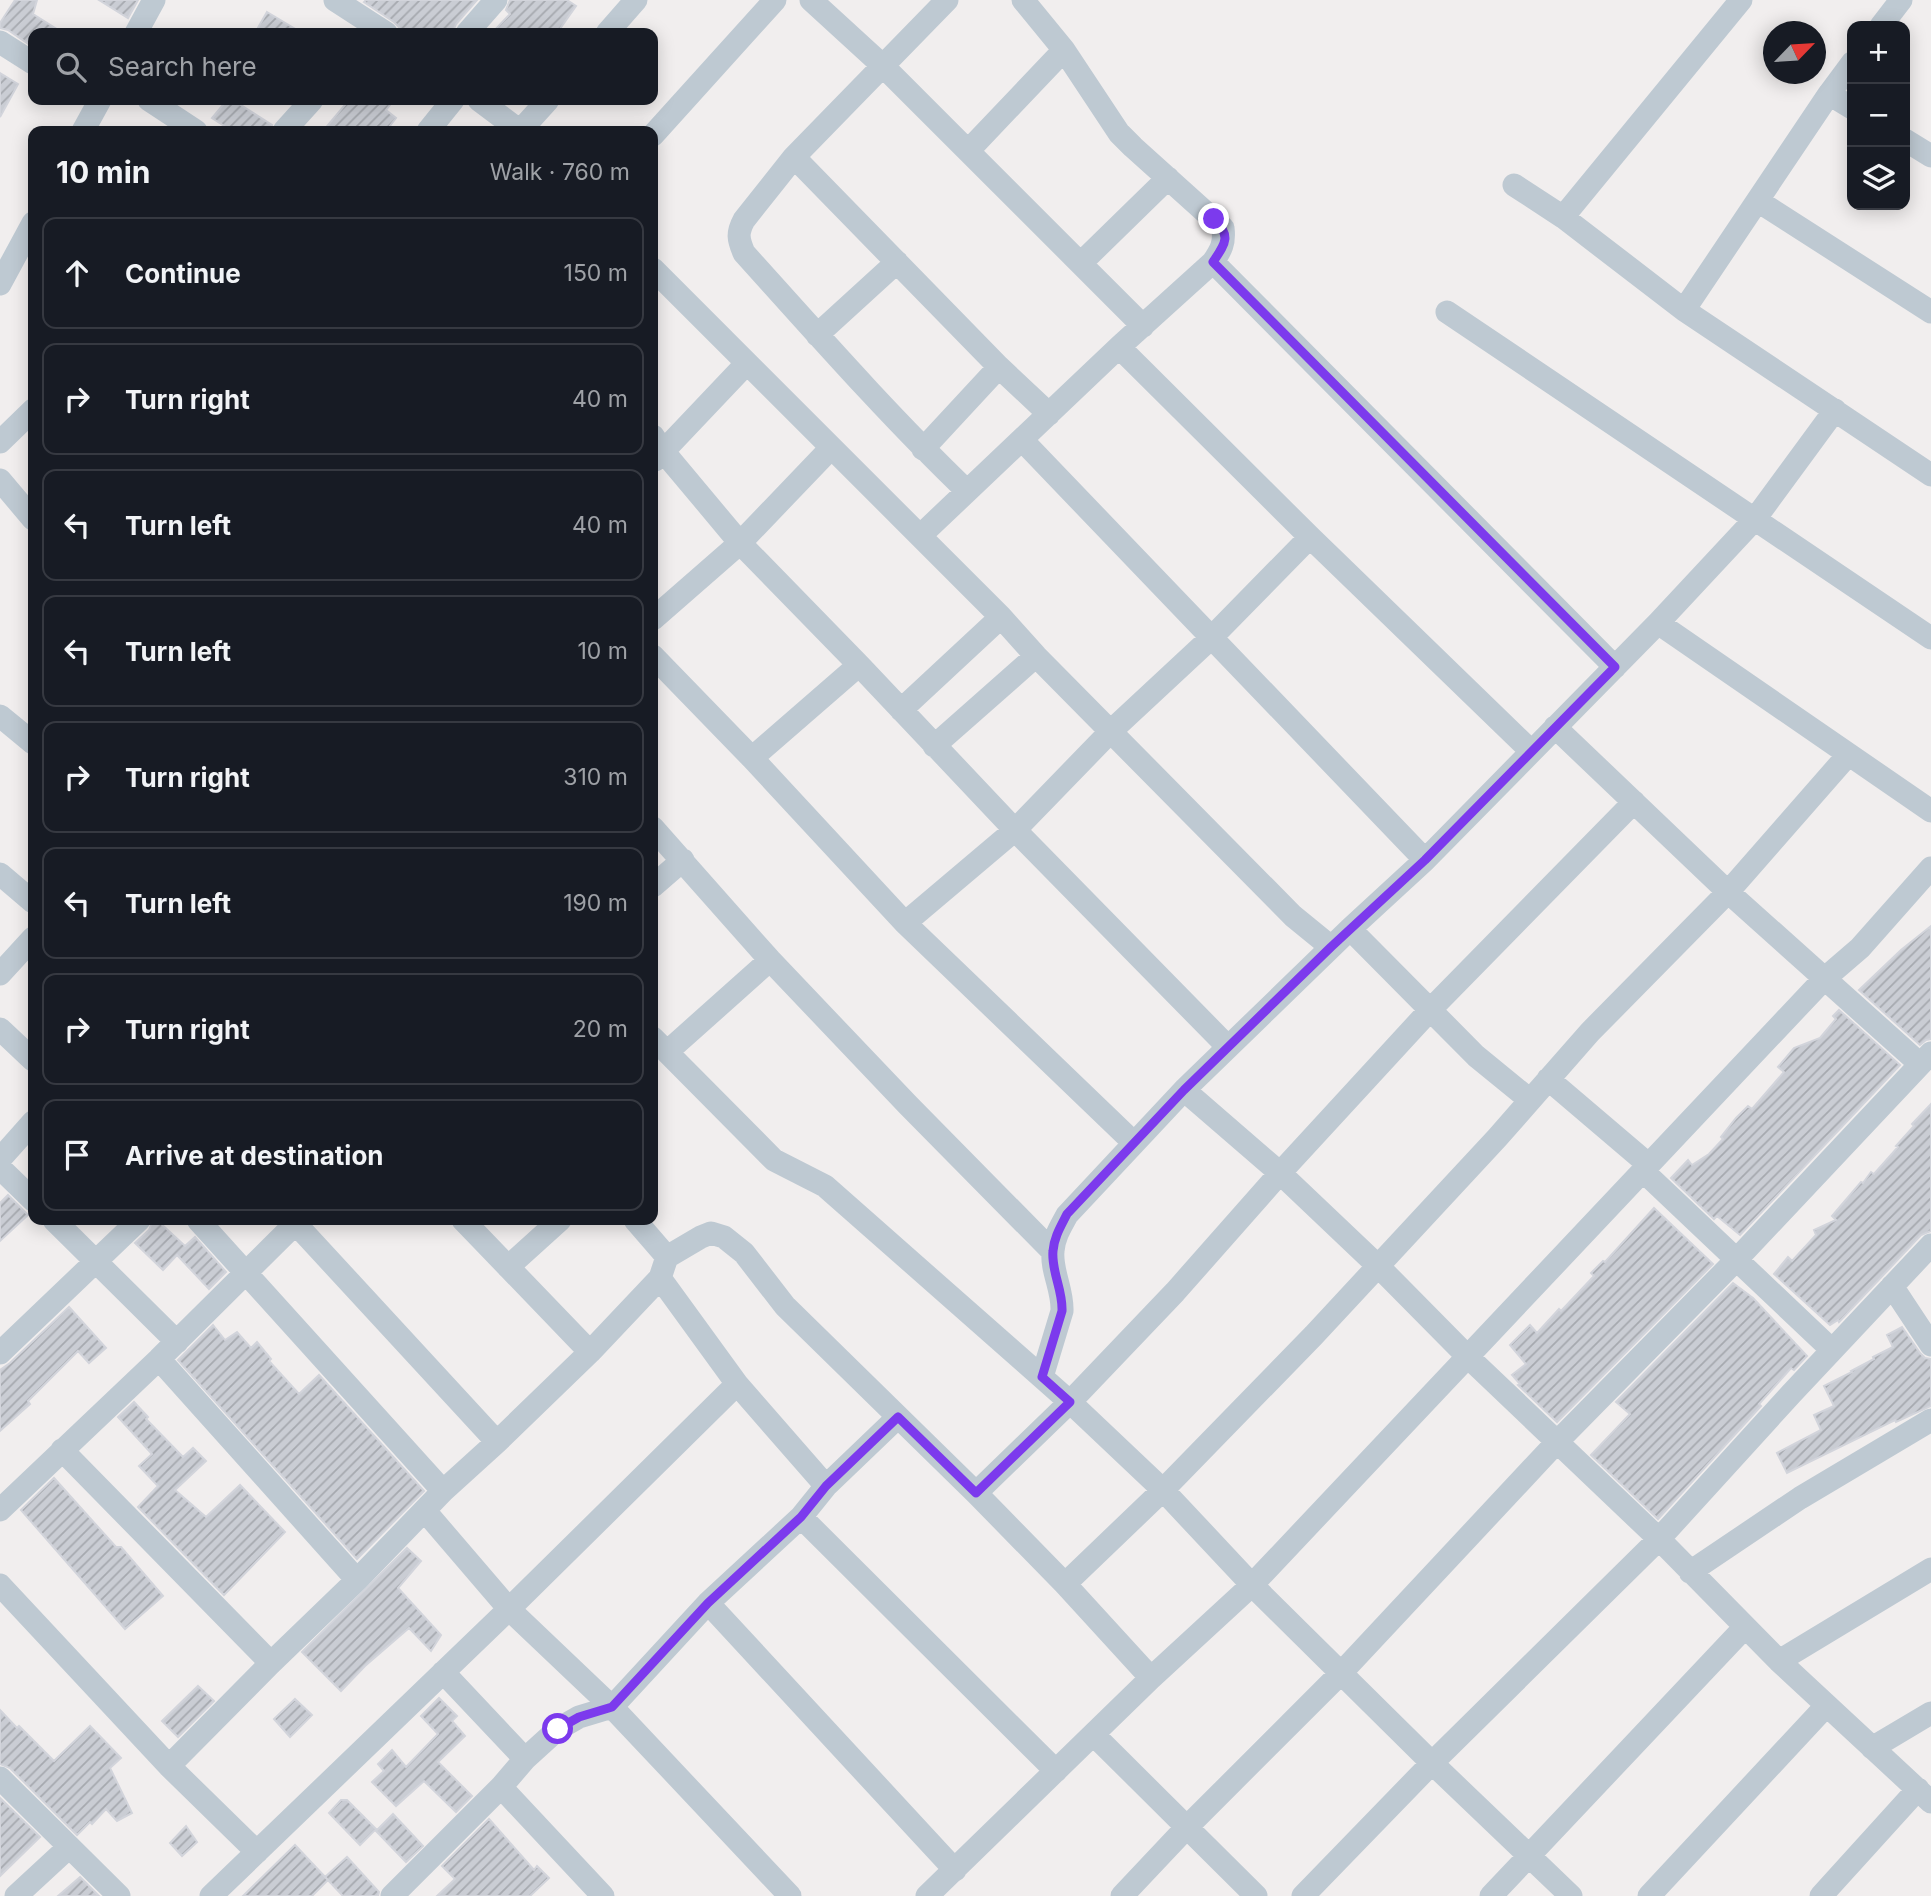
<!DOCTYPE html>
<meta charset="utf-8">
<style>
:root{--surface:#171b24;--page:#20242c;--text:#f1f3f6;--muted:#9ea1a6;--line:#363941}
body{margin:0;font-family:Inter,sans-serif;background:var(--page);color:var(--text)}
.controls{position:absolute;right:21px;top:21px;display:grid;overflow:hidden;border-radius:14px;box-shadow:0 4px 18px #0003}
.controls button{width:63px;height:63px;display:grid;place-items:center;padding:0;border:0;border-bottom:2px solid var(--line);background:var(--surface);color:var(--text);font:35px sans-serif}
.compass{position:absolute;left:1763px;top:21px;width:63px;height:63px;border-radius:50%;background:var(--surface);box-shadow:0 4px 18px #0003;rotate:65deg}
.stop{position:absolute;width:21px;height:21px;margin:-16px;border:5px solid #7c3aed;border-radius:50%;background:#fff}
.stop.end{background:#7c3aed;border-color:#fff;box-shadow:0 2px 7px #0008}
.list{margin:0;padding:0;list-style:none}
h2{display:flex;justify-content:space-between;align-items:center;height:91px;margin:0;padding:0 28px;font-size:30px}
h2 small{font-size:23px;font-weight:400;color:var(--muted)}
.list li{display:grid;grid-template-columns:46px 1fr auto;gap:21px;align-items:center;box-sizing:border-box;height:112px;margin:0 14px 14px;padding:0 14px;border:2px solid var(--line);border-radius:14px}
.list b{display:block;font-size:26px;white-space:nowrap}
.list em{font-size:23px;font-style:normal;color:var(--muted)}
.icon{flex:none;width:38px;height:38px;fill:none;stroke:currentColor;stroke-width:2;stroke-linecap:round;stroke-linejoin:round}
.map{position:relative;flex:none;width:1931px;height:1896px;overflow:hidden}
.search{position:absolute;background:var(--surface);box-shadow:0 4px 18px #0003;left:28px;top:28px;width:630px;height:77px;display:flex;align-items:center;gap:18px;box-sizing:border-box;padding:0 24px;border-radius:14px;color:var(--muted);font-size:26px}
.panel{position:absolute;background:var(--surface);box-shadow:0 4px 18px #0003;left:28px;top:126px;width:630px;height:1099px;border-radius:14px}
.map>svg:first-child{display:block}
.building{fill:url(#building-hatch);stroke:#d2d4db;stroke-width:2}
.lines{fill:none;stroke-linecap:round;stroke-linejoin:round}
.minor{stroke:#bec9d2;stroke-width:23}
.route{stroke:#7c3aed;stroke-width:9}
</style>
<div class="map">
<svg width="1931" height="1896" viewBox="0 0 1931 1896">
<defs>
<pattern id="building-hatch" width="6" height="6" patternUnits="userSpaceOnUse" patternTransform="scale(1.75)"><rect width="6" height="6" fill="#cacdd4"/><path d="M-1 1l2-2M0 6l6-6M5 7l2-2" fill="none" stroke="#a6a9af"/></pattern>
</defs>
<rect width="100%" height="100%" fill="#f1eeee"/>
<path class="building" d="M15,0H37L33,14L63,33H33V47L8,30L0,28V23Z
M99,0H138L128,18Z
M366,0H477L456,24L452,33H400L399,27L394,22L364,2Z
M510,0H567L576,6L557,33H492L510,14L506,10Z
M267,12L302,33H255Z
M0,73L18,84L0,117Z
M227,100H233L272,125L270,131H232L212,118Z
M349,100H394L386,110L396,118L386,131H323Z
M1931,926V1039L1926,1040L1920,1045L1859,990L1901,950Z
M1839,1010L1900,1065L1740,1235L1717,1216L1714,1219L1671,1178L1688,1160L1692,1165L1709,1154L1723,1139L1721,1137L1736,1118L1748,1106L1752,1109L1784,1072L1778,1067L1794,1048L1820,1038L1836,1019L1833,1016Z
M1931,1104V1231L1921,1235L1839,1322L1838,1320L1830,1325L1774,1274L1788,1257L1792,1261L1816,1235L1814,1230L1836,1220L1832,1216L1861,1182L1863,1183L1871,1172L1874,1174L1898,1147L1896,1146L1914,1126L1912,1124Z
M8,1195L28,1215L0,1241V1203Z
M1654,1208L1713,1264L1557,1422L1518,1385L1520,1384L1512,1375L1526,1364L1510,1345L1530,1325L1537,1333L1559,1309L1561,1311L1594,1276L1591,1273L1603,1261L1605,1262Z
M153,1220H157L185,1246L195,1237L226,1272L209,1289L177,1255L163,1270L135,1243L149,1230Z
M1733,1283L1753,1298L1807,1356L1794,1370L1791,1368L1759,1404L1761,1406L1658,1519L1591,1455L1630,1414L1616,1402Z
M69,1307L106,1348L89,1363L78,1351L28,1401L30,1404L0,1431V1370L10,1363Z
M213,1325L225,1340L237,1332L251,1348L257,1342L271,1359L269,1361L299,1394L319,1375L424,1491L357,1559L178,1360Z
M1902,1327L1920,1353L1925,1358L1931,1359V1406L1896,1422L1895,1420L1787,1473L1777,1453L1821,1430L1814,1415L1834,1406L1824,1386L1852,1372L1851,1371L1874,1359L1873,1357L1893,1347L1887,1335Z
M134,1402L148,1417L146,1419L183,1457L193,1448L206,1461L175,1490L206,1517L240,1485L285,1532L224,1595L138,1507L158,1486L139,1466L152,1454L118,1417Z
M54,1478L116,1547H121L163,1596L125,1629L21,1510Z
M407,1548L421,1561L398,1588L441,1635L431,1651L409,1628L365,1666L341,1691L302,1652Z
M198,1686L214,1701L178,1737L162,1721Z
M439,1698L457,1716L452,1721L465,1736L438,1762L472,1796L456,1812L424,1781L396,1806L372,1782L384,1771L378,1764L392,1750L406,1767L438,1734L421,1716Z
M295,1699L312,1715L290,1737L274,1719Z
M0,1710L17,1728L19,1726L54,1761L90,1726L121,1758L110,1768L132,1813L117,1821L106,1809L92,1824L90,1822L77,1835L10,1768L0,1764Z
M0,1798L40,1837L0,1876Z
M341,1800H347L376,1829L360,1845L329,1813Z
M393,1814L423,1846L406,1862L376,1831Z
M489,1819L534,1870L537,1866L549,1878L530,1896H437L455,1879L442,1866Z
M186,1826L197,1842L182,1856L170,1843Z
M295,1845L328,1880L312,1896H243Z
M347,1857L379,1892L378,1896H343L325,1877Z
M80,1877L99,1896H58Z"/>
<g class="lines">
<path class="minor" d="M335,0L386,33
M811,0L882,65L1143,326
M947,0L794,157L744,220C737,233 738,239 744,253C817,334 889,416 967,491
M1881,26L1901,0
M136,33L154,0
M467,33L496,0
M607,33L636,0
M0,42L33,63
M1829,94L1852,108
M149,100L196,131
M479,100L520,131
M83,131L100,100
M284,131L312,100
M428,131L453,100
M520,131L548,100
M653,135L775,0
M1905,140L1931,156
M968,151L1064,50
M794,157L999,367L1049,414
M1514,185L1563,217L1684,310L1931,475
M1758,201L1931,312
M1563,217L1741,0
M1213,262L1615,667
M1081,263L1168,178
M653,269L1001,617L1036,656L1293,916L1331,947
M0,284L33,223
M1684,310L1829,94L1852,63
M1447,312L1931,638
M817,335L897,262
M1119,347L1310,537L1531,751
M653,436L663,451L740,543L859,665L1015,830L1228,1047
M1022,440L1425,860
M0,442L33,410
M923,449L999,367
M655,460L747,363
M0,480L33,519
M920,536L1119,347L1213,262C1221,250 1225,243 1223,228L1133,147L1119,133L1064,50L1023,0
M653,619L740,543L831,448
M1658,623L1931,811
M653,656L752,758L905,923L1134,1143
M901,710L1001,617
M0,716L33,743
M1555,727L1728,892L1920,1064
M934,746L1036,656
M752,758L859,665
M653,828L770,960L908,1105L1053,1252
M0,874L33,902
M653,886L683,860
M905,923L1015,830L1111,731L1211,638L1310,537
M1350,929L1476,1056L1530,1100
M0,974L33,938
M0,1029L33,1060
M653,1038L774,1160L825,1186L1070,1402L1163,1490L1252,1585L1432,1763L1571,1896
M667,1052L770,960
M1548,1079L1649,1165
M1184,1090L1280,1173L1378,1266L1467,1356L1659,1539L1779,1661L1931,1802
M0,1159L33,1122
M0,1168L33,1200
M1643,1171L1832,1350
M54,1220L177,1342
M198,1220L443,1491
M463,1220L590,1352
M635,1220L667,1257
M295,1223L497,1442
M508,1267L560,1220
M660,1278L737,1384L826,1486
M1892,1286L1931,1345
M0,1353L139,1220
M159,1359L357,1580
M1042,1377L1062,1311C1063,1290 1051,1271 1053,1251C1054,1237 1061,1226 1067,1215L1184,1090L1350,929L1425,860L1658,623L1755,519L1835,410
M62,1450L271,1663
M976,1493L1070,1402L1175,1292L1280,1173L1430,1010L1634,802
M0,1510L159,1359L299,1220
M425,1511L509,1609L612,1707L790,1896
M801,1517L1056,1771
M1690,1572L1800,1498L1931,1420
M1065,1584L1163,1490L1314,1335L1497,1138L1590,1032L1728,892L1848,755
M0,1585L169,1766L257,1852
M708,1603L955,1870
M1779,1661L1931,1569
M443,1672L525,1759
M1094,1735L1256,1896
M1872,1748L1931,1713
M169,1766L271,1663L357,1580L443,1491L497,1442L590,1352L660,1278L667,1257L701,1237L711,1233L724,1237L744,1253L785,1306L976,1493L1065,1584L1151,1678
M0,1778L119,1896
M501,1787L603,1896
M16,1896L69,1847
M211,1896L509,1609L737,1384
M392,1896L501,1787L525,1759L558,1729L579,1717L612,1707L708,1603L801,1517L826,1486L898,1417
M927,1896L1151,1678L1252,1585L1824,979L1860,948L1931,868
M1122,1896L1187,1827L1342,1672L1557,1442L1737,1259L1931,1053
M1303,1896L1432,1763L1659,1539L1791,1394L1931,1245
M1491,1896L1745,1627
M1649,1896L1826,1706
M1821,1896L1918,1789"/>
</g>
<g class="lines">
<path class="route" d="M558,1729L579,1717L612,1707L708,1603L801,1517L826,1486L898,1417L976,1493L1070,1402L1042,1377L1062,1311C1063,1290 1051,1271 1053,1251C1054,1237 1061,1226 1067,1214L1184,1090L1331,947L1425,860L1615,667L1213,262C1225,244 1232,236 1214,219"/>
</g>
</svg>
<div class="controls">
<button>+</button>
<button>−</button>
<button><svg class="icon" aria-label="layers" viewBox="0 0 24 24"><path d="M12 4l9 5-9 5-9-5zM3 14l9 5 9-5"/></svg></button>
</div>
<svg class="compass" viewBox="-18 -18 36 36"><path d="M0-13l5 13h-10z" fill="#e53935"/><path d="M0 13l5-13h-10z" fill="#9ea1a6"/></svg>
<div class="stop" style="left:558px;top:1729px"></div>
<div class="stop end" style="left:1214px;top:219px"></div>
<div class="search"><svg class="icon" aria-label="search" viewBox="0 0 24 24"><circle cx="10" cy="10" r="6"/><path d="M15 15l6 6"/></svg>Search here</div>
<section class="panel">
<h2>10 min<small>Walk · 760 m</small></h2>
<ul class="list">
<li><svg class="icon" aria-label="ahead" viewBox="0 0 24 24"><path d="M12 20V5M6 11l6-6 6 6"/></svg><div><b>Continue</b></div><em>150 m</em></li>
<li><svg class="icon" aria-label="right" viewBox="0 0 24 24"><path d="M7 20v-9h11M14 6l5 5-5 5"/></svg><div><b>Turn right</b></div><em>40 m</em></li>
<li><svg class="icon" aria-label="left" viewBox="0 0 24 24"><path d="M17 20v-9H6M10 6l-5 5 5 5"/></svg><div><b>Turn left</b></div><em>40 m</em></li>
<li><svg class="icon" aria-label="left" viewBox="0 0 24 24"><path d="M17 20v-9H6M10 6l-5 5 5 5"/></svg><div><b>Turn left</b></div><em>10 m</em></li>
<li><svg class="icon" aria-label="right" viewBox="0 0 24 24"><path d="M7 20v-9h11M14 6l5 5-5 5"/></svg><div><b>Turn right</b></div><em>310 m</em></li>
<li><svg class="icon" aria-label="left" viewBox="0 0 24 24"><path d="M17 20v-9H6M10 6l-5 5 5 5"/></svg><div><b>Turn left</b></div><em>190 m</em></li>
<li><svg class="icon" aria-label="right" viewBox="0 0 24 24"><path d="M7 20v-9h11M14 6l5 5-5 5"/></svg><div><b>Turn right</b></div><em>20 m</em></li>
<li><svg class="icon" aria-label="arrive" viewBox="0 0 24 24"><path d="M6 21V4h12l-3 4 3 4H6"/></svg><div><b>Arrive at destination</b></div></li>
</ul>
</section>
</div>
